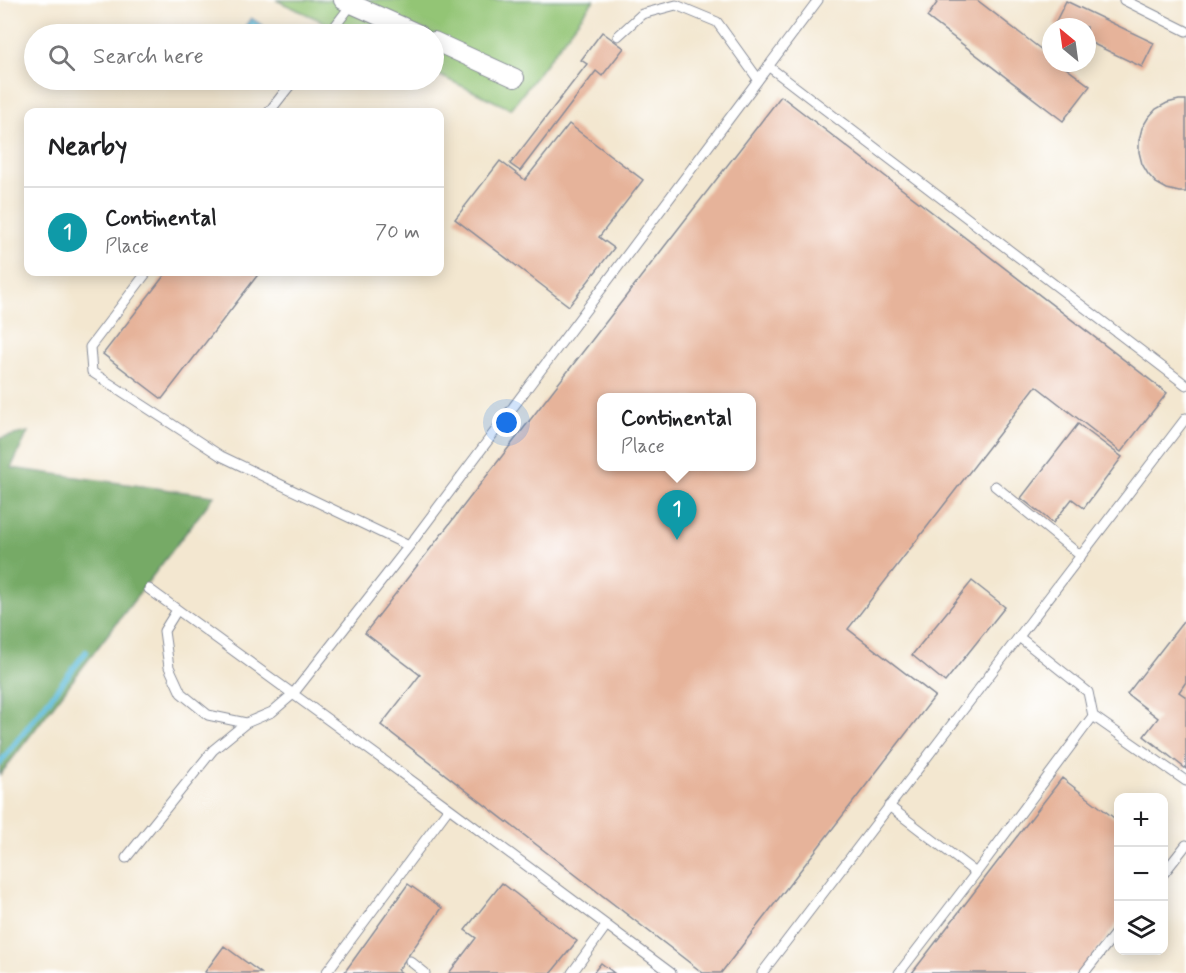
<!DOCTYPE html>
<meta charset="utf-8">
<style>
:root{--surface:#fff;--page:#f2f2f2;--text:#202124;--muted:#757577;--line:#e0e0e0;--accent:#db2777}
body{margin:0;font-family:Mynerve,sans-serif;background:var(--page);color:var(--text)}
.controls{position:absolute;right:18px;bottom:18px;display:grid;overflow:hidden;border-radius:12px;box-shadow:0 3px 15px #0003}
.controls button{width:54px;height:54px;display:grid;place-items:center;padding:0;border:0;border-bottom:2px solid var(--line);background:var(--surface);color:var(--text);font:30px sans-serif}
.compass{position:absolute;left:1042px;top:18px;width:54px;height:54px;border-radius:50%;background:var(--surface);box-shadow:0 3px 15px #0003;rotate:331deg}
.you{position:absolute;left:507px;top:423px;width:21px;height:21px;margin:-15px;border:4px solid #fff;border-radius:50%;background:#1a73e8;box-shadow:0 0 0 9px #1a73e833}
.badge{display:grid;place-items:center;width:39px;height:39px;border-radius:50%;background:var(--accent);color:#fff;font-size:20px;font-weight:700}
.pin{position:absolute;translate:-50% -50px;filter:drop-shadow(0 2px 3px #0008)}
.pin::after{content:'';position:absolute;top:32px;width:21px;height:18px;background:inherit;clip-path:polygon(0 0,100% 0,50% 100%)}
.popup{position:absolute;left:597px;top:393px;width:159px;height:78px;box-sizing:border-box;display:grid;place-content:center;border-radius:12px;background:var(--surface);filter:drop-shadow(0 2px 4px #0005);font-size:20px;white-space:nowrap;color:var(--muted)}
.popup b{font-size:22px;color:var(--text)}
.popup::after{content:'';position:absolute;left:50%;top:100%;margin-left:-12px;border:12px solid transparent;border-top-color:var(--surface)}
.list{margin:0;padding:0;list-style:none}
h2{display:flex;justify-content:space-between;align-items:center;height:78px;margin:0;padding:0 24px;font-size:26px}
h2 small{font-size:20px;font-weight:400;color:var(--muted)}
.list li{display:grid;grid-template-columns:39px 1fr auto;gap:18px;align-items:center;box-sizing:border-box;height:90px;padding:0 24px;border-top:2px solid var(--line)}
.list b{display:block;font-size:22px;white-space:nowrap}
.list p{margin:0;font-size:20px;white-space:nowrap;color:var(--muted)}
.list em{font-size:20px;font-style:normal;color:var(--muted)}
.icon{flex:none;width:33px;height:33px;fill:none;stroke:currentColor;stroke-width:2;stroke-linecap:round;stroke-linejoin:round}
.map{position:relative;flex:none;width:1186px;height:973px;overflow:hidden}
.search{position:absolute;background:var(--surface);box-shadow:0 3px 15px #0003;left:24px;top:24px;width:420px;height:66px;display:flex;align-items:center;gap:15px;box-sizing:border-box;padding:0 21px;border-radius:33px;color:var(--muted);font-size:22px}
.panel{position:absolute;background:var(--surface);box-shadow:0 3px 15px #0003;left:24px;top:108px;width:420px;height:168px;border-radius:12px}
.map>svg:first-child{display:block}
.green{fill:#93c575;stroke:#577a6a;stroke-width:1.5}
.forest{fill:#76aa66;stroke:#486c62;stroke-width:1.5}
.water{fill:#5ab9d8;stroke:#3a749b;stroke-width:1.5}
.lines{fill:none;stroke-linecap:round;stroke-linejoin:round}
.stream{stroke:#5ab9d8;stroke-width:6}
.building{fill:#e6b39a;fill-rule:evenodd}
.service-casing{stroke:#878b97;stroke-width:11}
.minor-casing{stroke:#878b97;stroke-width:20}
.service{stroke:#fff;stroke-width:9}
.minor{stroke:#fff;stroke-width:18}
</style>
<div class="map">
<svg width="1186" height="973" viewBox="0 0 1186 973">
<rect width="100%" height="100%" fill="#fff"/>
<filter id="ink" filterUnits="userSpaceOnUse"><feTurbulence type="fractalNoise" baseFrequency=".0167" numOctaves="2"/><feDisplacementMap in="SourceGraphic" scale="12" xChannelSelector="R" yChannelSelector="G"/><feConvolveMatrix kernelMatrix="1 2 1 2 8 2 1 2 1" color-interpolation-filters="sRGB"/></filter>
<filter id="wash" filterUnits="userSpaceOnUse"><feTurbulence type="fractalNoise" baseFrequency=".008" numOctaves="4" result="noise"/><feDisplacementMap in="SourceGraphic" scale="24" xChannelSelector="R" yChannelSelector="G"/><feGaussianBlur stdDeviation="1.35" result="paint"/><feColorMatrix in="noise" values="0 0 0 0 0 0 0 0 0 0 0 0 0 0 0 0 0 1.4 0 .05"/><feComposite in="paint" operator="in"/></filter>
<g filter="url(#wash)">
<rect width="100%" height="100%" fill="#f3e7d0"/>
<path class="green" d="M276,0H594L511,109L434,73V34H350Z"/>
<path class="forest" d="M28,432L11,468L214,496L0,775V438Z"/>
<path class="water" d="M251,18L275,34H240Z"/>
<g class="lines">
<path class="stream" d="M0,763L86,652"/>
</g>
<g id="blocks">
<path class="building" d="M939,0H977L1051,57V63H1059L1090,86L1063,121L927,17Z
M1066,1L1154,43L1142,67L1087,41V27H1059L1054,25Z
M602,32L624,48L602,76L596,71L520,171L510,164L587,64L581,60Z
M781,96L1167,393L1121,452L1036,386L848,629L935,696L721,973H703L381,725L420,675L365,633ZM602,398H752V466H602Z
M1179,100H1186V192H1179L1167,189L1156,183L1148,174L1142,164L1139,152V140L1142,128L1148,118L1156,109L1167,103Z
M569,124L643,180L599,237L614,248L569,306L455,219L500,161L525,180Z
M167,272H260L162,399L103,354Z
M1078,424L1122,457L1084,508L1072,499L1053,523L1021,498Z
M972,581L1005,607L945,682L912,655Z
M1186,618V682L1179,692L1186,697V769L1144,736L1158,718L1127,694Z
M1062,778L1118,821V922L1080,973H912Z
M502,883L577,941L551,973H449L476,938L465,930Z
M408,884L442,908L398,970L402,973H344Z
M224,946L261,973H207L205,972Z
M601,963L614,973H593Z"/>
</g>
</g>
<g filter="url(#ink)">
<use href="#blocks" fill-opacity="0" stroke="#878b97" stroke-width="1.5"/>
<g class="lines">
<g class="service-casing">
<path id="service" d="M1124,0L1186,31
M329,34L352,4
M618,36L642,14L676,5L717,22L758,79
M768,66L1186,385
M269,112L294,80
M147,272L90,347L92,372L221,456L409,546
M995,486L1081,556
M177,610L164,631L169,667L181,693L208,715L246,723
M1093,716L1186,781
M889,806L976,873L899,973
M126,858L213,750L246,723L272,712L293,694L149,589
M976,873L1093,716L1088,692L1019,637
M1164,873L1186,845
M410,961L425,973
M326,973L449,808
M572,973L606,926
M671,973L449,808L293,694L409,546L818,0
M762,973L1186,418
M1084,973L1118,930"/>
</g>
<g class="minor-casing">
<path id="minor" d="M343,0L419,34
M434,41L515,78"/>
</g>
<use href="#service" class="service"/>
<use href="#minor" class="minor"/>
</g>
</g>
</svg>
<div class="controls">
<button>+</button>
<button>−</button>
<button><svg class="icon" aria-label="layers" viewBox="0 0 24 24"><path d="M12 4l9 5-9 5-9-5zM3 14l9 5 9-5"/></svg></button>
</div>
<svg class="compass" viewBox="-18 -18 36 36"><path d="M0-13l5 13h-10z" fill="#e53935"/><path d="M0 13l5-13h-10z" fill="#757577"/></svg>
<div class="you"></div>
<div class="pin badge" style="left:677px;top:540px;background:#0f9aa8">1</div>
<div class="popup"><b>Continental</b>Place</div>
<div class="search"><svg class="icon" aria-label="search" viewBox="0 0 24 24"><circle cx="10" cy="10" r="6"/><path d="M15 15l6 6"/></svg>Search here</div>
<section class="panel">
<h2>Nearby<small></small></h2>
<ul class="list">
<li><span class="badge" style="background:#0f9aa8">1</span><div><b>Continental</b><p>Place</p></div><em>70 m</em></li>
</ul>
</section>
</div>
